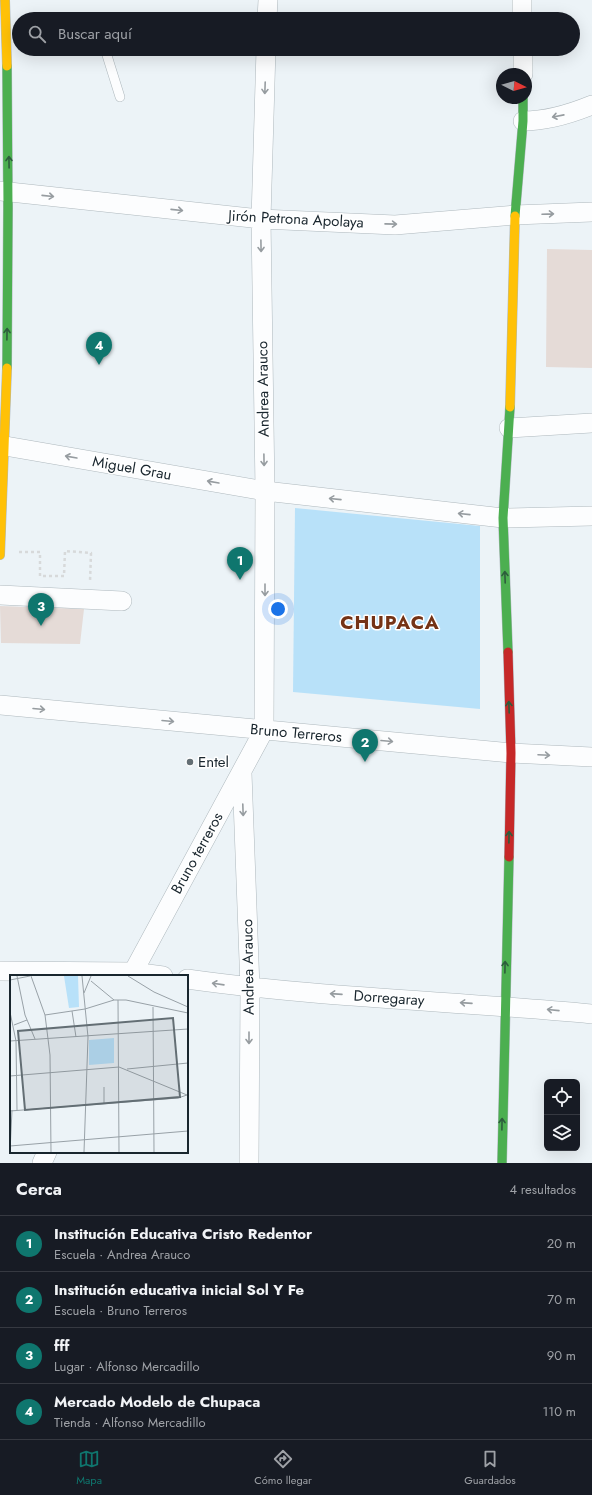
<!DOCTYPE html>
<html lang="es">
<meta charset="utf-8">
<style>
:root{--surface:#171b24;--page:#242831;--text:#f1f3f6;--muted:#9ea1a6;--line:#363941;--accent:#0f766e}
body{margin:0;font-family:Jost,sans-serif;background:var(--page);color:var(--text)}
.controls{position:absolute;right:12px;bottom:12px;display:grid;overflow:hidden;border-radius:6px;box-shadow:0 4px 16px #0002}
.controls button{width:36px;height:36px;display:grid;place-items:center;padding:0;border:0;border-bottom:1px solid var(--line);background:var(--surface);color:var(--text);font:20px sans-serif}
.compass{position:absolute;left:496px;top:68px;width:36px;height:36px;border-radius:50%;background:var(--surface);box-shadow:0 4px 16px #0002;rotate:95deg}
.you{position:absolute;left:278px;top:609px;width:14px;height:14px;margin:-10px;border:3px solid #fff;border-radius:50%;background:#1a73e8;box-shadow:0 0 0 6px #1a73e833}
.badge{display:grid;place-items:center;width:26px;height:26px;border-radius:50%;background:var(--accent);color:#fff;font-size:13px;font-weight:700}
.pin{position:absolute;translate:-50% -33px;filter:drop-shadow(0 1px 2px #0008)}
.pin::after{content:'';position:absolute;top:21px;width:14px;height:12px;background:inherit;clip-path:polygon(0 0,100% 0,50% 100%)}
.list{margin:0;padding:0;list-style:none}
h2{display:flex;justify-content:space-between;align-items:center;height:52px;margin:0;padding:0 16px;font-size:17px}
h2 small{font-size:13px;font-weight:400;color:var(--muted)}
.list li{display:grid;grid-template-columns:26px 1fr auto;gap:12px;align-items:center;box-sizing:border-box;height:56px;padding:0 16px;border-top:1px solid var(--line)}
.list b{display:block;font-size:15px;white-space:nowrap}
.list p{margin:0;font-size:13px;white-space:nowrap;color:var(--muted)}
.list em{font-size:13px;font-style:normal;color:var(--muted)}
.icon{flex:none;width:22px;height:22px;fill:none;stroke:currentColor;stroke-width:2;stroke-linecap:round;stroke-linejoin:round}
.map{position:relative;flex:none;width:592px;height:1163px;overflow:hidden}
.search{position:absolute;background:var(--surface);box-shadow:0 4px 16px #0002;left:12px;right:12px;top:12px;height:44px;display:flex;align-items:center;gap:10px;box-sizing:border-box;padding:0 14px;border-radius:22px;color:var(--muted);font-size:15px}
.sheet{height:276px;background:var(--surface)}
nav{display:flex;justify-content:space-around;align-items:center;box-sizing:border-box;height:56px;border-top:1px solid var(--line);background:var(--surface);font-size:11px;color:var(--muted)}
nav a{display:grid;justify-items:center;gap:2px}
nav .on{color:var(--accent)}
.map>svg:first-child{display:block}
.green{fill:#b8e1f9}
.building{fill:#e5dbd7}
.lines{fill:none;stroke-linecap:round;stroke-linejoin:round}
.lane-casing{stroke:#aeb8bd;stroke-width:10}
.street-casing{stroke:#aeb8bd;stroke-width:20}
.fast-casing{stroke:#aeb8bd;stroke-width:10}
.slow-casing{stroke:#aeb8bd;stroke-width:10}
.jam-casing{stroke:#aeb8bd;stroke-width:10}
.path{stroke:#d7d9da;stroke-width:2.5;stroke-dasharray:3 3;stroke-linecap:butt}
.lane{stroke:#fcfdfe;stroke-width:9}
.street{stroke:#fcfdfe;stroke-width:19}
.fast{stroke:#4caf50;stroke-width:9}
.slow{stroke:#ffc107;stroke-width:9}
.jam{stroke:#c62828;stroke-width:9}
.oneway{stroke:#969ca0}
.oneway2{stroke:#2d5d3c}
.poi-dot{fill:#636e74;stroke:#fff;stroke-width:1.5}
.labels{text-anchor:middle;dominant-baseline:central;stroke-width:3;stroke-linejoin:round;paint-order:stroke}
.street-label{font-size:15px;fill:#19262e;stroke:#fff}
.poi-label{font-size:15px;fill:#19262e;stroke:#fff;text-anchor:start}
.district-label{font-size:19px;font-weight:bold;letter-spacing:1px;fill:#743316;stroke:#fff}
.inset-road{fill:none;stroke:#98a1a7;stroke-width:1}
.view{fill:#636e74;fill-opacity:0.15;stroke:#636e74;stroke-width:2}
.inset-edge{fill:none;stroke:#19262e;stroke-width:2}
</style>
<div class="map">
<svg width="592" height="1163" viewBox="0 0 592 1163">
<rect width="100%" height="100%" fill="#ecf3f7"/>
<path class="green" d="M295,508L480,526V709L293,692Z"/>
<path class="building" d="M547,249L592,250V368L546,367Z
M0,606L84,609L80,644L1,643Z"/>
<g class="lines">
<g class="lane-casing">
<path id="lane" d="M105,49L120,97"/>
</g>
<g class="street-casing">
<path id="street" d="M522,0V19
M267,19L268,0
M523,49V74
M523,121C547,121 570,114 592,105
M0,191L261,219L395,225L515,215L592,212
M509,428L592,423
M0,445L265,491L503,518L592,516
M0,595L122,601
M0,705L511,753L592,757
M242,773L250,988L249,1163
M0,971L133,972L163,976
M131,976L264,730L265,491L261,219L266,49
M187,979C321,998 457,1001 592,1014
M42,1163L47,1152"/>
</g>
<g class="fast-casing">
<path id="fast" d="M515,216L523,121V98
M7,368L8,208L7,66
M508,652L503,518L510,407
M502,1163L509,857"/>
</g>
<g class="slow-casing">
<path id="slow" d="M5,0L7,66
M510,407L515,216
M0,555L7,368"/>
</g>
<g class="jam-casing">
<path id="jam" d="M508,652L511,753L509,857"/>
</g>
<path class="path" d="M19,552H40V576H64L65,551L91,553L90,582"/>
<use href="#lane" class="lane"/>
<use href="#street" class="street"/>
<use href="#fast" class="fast"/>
<use href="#slow" class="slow"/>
<use href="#jam" class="jam"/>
</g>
<defs><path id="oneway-shaft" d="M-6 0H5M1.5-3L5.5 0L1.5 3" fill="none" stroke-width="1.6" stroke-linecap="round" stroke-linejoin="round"/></defs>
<g class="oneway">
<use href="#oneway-shaft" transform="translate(265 88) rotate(92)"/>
<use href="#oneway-shaft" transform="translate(558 116) rotate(169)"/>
<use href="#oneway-shaft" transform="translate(48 196) rotate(6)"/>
<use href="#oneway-shaft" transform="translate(177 210) rotate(6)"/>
<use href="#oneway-shaft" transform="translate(548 214) rotate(-2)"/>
<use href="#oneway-shaft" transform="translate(391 224) rotate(1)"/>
<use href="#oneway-shaft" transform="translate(261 246) rotate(89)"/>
<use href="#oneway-shaft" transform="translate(71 457) rotate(-170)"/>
<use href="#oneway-shaft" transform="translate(264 460) rotate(89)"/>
<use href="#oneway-shaft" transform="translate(213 482) rotate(-170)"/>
<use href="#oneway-shaft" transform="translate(335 499) rotate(-174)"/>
<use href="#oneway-shaft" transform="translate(464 514) rotate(-174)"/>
<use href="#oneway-shaft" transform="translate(265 590) rotate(90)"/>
<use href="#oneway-shaft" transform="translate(39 709) rotate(5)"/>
<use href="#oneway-shaft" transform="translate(168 721) rotate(5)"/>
<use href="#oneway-shaft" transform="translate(387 741) rotate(5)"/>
<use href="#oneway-shaft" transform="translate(544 755) rotate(3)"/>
<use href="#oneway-shaft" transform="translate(243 810) rotate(88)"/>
<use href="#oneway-shaft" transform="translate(218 984) rotate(-172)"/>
<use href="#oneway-shaft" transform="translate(336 994) rotate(-176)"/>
<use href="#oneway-shaft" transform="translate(466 1003) rotate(-176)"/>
<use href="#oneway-shaft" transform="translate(553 1010) rotate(-174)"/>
<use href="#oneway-shaft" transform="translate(249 1038) rotate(90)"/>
</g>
<g class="oneway2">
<use href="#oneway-shaft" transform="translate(9 162) rotate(-91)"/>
<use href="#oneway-shaft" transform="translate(7 334) rotate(-89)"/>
<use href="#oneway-shaft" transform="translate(505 577) rotate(-92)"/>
<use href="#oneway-shaft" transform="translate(509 707) rotate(-92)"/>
<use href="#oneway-shaft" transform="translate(509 837) rotate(-89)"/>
<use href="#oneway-shaft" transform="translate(505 967) rotate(-89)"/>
<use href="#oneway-shaft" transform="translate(502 1124) rotate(-89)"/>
</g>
<circle class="poi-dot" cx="190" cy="762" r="4"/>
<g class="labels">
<g class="street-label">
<text transform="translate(296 219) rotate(3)">Jirón Petrona Apolaya</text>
<text transform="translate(263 389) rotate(-91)">Andrea Arauco</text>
<text transform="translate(132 468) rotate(10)">Miguel Grau</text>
<text transform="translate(296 733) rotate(5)">Bruno Terreros</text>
<text transform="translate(197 853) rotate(-61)">Bruno terreros</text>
<text transform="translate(248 967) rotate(-91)">Andrea Arauco</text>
<text transform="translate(389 998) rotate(4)">Dorregaray</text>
</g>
<g class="poi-label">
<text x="198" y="762">Entel</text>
</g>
<g class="district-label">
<text x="390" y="622">CHUPACA</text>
</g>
</g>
<g transform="translate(10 975)">
<rect width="178" height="178" fill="#ecf3f7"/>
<path d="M54,1H68L69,32L59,33ZM104,63V88L79,90V65Z" fill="#b8e1f9"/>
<path class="inset-road" d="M7,1L15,40L25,64M21,1L35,40L40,80L41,177M72,1L78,62L74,177M118,1L144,17L178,32M0,5L20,1M81,6L104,25H116L178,38M74,18L81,1M108,25L109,177M143,32L144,177M62,36L66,62M0,37L6,66L7,135M35,40L75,34L104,25M4,50L17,45M0,66L178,54M117,94L178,88M178,100V120M0,101L109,92L177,120M94,112V129M0,136L168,123L177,120M0,171L178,156M0,177L2,135"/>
<path class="view" d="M163,43L170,122L15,135L8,56Z"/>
<rect width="178" height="178" class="inset-edge"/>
</g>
</svg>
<div class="controls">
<button><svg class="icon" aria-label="locate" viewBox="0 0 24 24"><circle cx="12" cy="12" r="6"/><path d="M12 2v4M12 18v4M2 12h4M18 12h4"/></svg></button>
<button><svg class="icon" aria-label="layers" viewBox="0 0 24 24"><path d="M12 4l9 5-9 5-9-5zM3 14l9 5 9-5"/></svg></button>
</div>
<svg class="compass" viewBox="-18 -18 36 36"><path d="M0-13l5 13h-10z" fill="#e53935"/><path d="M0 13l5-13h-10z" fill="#9ea1a6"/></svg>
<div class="you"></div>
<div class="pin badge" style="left:240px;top:580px">1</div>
<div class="pin badge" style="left:365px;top:762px">2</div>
<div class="pin badge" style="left:41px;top:626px">3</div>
<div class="pin badge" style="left:99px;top:365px">4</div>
<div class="search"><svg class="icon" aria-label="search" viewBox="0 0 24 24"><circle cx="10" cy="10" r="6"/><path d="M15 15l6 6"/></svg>Buscar aquí</div>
</div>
<section class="sheet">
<h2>Cerca<small>4 resultados</small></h2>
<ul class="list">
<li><span class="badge">1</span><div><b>Institución Educativa Cristo Redentor</b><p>Escuela · Andrea Arauco</p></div><em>20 m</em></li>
<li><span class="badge">2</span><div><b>Institución educativa inicial Sol Y Fe</b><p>Escuela · Bruno Terreros</p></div><em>70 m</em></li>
<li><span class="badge">3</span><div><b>fff</b><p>Lugar · Alfonso Mercadillo</p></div><em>90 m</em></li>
<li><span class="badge">4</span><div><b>Mercado Modelo de Chupaca</b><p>Tienda · Alfonso Mercadillo</p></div><em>110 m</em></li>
</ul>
</section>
<nav>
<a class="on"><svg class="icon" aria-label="map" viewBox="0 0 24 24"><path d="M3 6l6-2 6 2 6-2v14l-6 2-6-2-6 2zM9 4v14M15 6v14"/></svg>Mapa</a>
<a><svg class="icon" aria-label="directions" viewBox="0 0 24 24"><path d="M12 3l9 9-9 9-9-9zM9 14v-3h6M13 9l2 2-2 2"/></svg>Cómo llegar</a>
<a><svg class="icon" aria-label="saved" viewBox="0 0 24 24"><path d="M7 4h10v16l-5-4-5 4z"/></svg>Guardados</a>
</nav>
